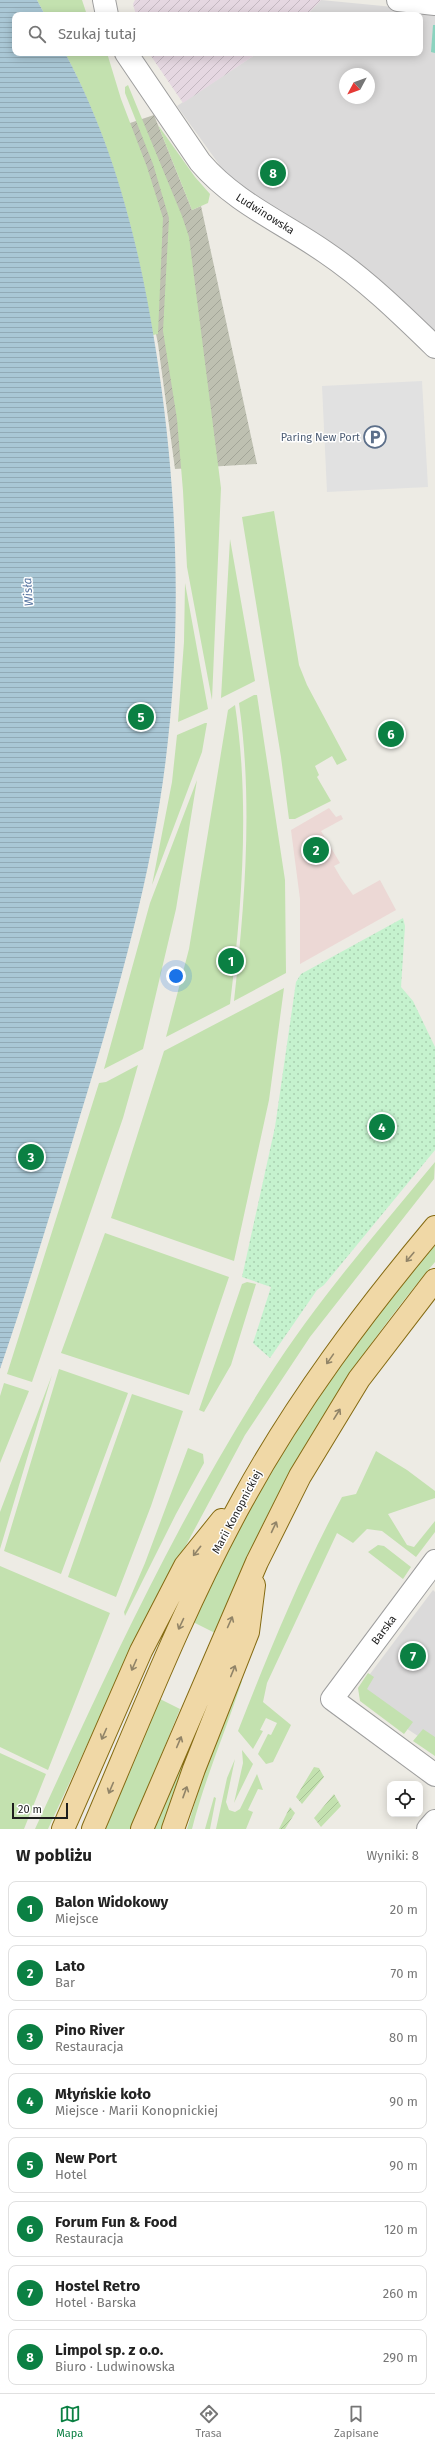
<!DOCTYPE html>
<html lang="pl">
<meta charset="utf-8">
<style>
:root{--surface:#fff;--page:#f2f2f2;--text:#222;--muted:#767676;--line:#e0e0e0;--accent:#0b8043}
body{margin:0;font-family:"Fira Sans",sans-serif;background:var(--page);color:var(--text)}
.controls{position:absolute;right:12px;bottom:12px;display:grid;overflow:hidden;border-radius:8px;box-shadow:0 2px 10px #0003}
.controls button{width:36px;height:36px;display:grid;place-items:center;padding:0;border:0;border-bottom:1px solid var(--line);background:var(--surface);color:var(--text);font:20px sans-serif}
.compass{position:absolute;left:339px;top:68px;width:36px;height:36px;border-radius:50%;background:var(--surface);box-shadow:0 2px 10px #0003;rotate:229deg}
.scale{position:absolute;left:12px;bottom:10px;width:56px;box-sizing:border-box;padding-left:4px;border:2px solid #1d1d1d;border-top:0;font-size:11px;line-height:14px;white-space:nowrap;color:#1d1d1d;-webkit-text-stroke:3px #fff;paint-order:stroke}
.you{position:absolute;left:176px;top:976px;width:14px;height:14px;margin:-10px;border:3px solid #fff;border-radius:50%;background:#1a73e8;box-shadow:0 0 0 6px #1a73e833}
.badge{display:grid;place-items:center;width:26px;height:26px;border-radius:50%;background:var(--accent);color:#fff;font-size:13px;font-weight:700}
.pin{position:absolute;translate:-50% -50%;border:2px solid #fff;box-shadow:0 1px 4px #0006}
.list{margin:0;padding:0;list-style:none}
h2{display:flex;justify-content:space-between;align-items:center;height:52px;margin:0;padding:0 16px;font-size:17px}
h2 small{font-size:13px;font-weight:400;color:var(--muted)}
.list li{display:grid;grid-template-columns:26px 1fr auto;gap:12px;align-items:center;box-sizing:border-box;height:56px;margin:0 8px 8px;padding:0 8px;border:1px solid var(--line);border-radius:8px}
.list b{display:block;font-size:15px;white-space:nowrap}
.list p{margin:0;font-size:13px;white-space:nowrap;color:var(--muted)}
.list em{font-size:13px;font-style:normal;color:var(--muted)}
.icon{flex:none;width:22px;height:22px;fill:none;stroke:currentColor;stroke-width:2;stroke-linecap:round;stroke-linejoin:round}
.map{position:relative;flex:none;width:435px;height:1829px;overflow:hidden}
.search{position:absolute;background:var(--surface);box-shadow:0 2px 10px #0003;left:12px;right:12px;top:12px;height:44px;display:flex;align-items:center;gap:10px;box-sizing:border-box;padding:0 14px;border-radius:8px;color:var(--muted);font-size:15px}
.sheet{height:564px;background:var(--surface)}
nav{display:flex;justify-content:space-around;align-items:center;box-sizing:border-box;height:56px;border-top:1px solid var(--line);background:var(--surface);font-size:11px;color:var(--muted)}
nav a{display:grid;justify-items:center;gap:2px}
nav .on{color:var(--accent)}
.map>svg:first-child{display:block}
.residential{fill:#dbdada;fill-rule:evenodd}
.commercial{fill:#ecd8d5}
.industrial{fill:url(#industrial-furrows)}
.construction{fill:url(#construction-furrows)}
.grass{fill:#c3e1af}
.park{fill:url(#park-dots)}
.garden{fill:url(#garden-furrows)}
.pitch{fill:#8bd3bf}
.parking{fill:#e1e1e1}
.water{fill:url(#water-rules)}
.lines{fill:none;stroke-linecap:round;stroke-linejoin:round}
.minor-casing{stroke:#9e9e9e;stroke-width:24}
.major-casing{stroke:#846a12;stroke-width:24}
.minor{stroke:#fff;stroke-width:22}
.major{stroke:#f0d8a6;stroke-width:22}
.oneway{stroke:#918468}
.labels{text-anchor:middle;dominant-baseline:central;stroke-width:3;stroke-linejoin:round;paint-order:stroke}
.street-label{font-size:11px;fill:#1d1d1d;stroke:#fff}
.service-label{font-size:11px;fill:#4e5e75;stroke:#fff;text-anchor:end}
.water-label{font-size:12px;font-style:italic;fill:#5573a0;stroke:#fff}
</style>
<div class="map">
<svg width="435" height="1829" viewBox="0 0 435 1829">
<defs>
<pattern id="industrial-furrows" width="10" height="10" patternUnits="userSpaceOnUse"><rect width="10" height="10" fill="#e5d7e1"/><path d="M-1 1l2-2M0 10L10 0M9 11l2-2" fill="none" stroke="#c4b8c1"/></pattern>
<pattern id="construction-furrows" width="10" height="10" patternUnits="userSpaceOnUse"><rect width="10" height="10" fill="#bec0b1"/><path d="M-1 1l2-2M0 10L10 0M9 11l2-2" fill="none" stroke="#a3a598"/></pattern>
<pattern id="park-dots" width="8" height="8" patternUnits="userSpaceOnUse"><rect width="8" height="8" fill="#c5f2ce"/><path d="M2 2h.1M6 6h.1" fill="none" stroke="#a9cfb0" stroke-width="1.8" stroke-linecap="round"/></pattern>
<pattern id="garden-furrows" width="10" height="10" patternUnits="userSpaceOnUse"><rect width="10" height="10" fill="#c3e1af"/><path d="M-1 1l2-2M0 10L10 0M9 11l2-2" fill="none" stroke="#a7c196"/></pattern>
<pattern id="water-rules" width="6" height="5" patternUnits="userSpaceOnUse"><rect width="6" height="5" fill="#a9c7d5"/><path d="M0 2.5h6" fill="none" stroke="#91aab6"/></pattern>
</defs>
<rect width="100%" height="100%" fill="#edebe4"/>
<path class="residential" d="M321,0L435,11V332L351,256L257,200L231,181L177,106L258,53H420V15H307ZM345,74H369V98H345Z
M433,1590L435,1592V1747L364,1701L361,1686Z"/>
<path class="commercial" d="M329,808L336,817L341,815L343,819L321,831L340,863L334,866L341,878L353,895L380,880L396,910L300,964V899L291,830Z"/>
<path class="industrial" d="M135,0H321L307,15H136L133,4Z
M149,53H258L183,103Z"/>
<path class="construction" d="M154,115L192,210L201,206L257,464L175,469L158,344L129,200L130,123Z"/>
<path class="grass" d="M37,0H82L87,15H45Z
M65,53H107L121,99L147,167L163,218L158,334L153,335C137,237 112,142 65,53Z
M128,85L182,216L189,237L221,488L212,700L187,567L183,491L177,419L163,331L169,218L153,164L125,93V87Z
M158,125L195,177L210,194L208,203L192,210Z
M274,511L299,665L307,685L347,760L337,765L332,756L315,766L319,775L317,777L331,801L295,819H289L281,757L242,517Z
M230,539L255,681L221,698Z
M185,583L208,709L178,722L184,642Z
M254,695H257L285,880L286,973L234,1001C245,902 253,802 239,703Z
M235,705C250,803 242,906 230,1004L166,1037L189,949L228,710Z
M205,723H207L202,752L152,885L172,782L177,735Z
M197,780L176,909L143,1049L104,1069L150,903Z
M284,988L269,1100L234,1261L111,1218L164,1051Z
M138,1065L123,1118L32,1382L7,1374L99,1083L106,1082Z
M435,1162L434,1179L310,1337L245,1435L138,1635L48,1829H35C105,1676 176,1521 267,1379C316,1302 377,1232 435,1162Z
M105,1233L229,1277L189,1395L61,1353Z
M435,1242V1262C373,1335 319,1416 275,1501C252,1543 234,1588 215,1633L193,1622L259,1488L335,1368Z
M247,1282L256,1284L231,1365L204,1412L199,1410L242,1284Z
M59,1369L128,1393L61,1574L4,1551Z
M52,1375L0,1549V1512Z
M4,1383L29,1391L0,1463V1396Z
M132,1394L183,1411L151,1506L116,1597L68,1577Z
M188,1448L203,1454L204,1463L176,1514L125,1616L124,1612L145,1563Z
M376,1451L407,1470L435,1491V1498L388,1514L407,1545L414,1547L435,1521V1532L416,1557L382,1531L367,1529L353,1543L337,1533L267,1683L263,1702L291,1725L273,1762L266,1764L258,1754L268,1734L271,1735L277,1723L266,1718L260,1730L263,1731L253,1749L238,1731C269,1652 301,1573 342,1497L356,1494Z
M378,1545L384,1546L411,1567L403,1579L368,1552Z
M0,1566L110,1613L48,1770L0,1747Z
M368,1673L374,1677L367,1689L413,1722L404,1734L360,1701L358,1688Z
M240,1680L242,1681C226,1730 205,1778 192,1829H187L205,1769Z
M160,1699L180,1709L131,1829H103Z
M423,1729L435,1737V1756L413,1741Z
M195,1730L198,1732L162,1829H152Z
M242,1750L253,1764L234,1803L243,1763Z
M0,1753L46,1774L24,1829H0Z
M235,1759L226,1802L229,1810L235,1812L240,1809L257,1774L263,1790L258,1789L248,1810L253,1812L246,1829H216L227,1778Z
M214,1797L216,1798L210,1829H205Z"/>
<path class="park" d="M403,918L405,926L401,987L413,1001L435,1047V1150L324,1285L317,1290L270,1358L253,1343L271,1287L242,1277L275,1127L296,982L301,974Z"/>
<path class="garden" d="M314,1767L319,1768L324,1777L302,1804L296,1797Z
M334,1794L341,1806L321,1827L314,1818Z
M290,1807L295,1813L285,1829H279Z"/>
<path class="pitch" d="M433,25H435V53L431,52Z"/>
<path class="parking" d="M422,381L428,487L327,492L322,386Z"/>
<path class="water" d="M0,0H37L45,15H15V53H65C115,146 140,248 156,351C182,515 184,683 152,846C134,938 107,1028 80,1116C54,1202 29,1285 0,1369Z"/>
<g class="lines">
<g class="minor-casing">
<path id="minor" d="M104,0L107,15
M398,0L435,4
M126,53L200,162C235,203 282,222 325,252C365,279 400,313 435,347
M435,1561L332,1699L435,1775
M428,1829L435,1821"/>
</g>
<g class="major-casing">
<path id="major" d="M63,1829L141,1651L185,1566L222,1520
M93,1829C140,1719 184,1606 242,1501C296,1402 363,1313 435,1227
M142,1829L257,1562L300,1476L359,1379L435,1280
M173,1829L194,1769L248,1632L254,1585"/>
</g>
<use href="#minor" class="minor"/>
<use href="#major" class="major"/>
</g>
<defs><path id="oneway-shaft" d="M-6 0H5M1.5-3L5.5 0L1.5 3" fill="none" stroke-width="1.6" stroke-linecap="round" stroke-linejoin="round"/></defs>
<g class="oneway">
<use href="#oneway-shaft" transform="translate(410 1257) rotate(130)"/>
<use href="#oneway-shaft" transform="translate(330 1359) rotate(125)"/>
<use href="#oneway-shaft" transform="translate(337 1414) rotate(-58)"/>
<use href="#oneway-shaft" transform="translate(274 1527) rotate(-65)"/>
<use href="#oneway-shaft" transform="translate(197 1551) rotate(128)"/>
<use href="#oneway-shaft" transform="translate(230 1622) rotate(-66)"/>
<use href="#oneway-shaft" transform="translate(181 1624) rotate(115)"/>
<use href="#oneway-shaft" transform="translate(134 1665) rotate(114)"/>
<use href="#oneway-shaft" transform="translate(233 1671) rotate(-68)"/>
<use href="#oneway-shaft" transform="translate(104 1734) rotate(114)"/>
<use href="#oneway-shaft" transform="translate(179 1742) rotate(-67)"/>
<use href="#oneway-shaft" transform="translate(111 1788) rotate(113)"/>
<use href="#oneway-shaft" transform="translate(185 1792) rotate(-70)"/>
</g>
<defs>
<g id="parking-ring" transform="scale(1.15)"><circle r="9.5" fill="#fff" stroke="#5c6f8a" stroke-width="1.5"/><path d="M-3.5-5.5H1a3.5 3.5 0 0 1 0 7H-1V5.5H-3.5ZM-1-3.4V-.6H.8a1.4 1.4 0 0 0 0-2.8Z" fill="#5c6f8a"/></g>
</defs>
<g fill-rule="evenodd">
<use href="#parking-ring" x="375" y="437"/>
</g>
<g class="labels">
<g class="street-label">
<text transform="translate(265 214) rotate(32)">Ludwinowska</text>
<text transform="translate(237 1512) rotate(-62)">Marii Konopnickiej</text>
<text transform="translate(384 1630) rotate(-53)">Barska</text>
</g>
<g class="service-label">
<text x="360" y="437">Paring New Port</text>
</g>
<g class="water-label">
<text transform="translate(28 592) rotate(-94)">Wisła</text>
</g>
</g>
</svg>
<div class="controls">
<button><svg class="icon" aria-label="locate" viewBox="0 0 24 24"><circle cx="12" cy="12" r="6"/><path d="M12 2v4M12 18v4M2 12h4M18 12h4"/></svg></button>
</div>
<svg class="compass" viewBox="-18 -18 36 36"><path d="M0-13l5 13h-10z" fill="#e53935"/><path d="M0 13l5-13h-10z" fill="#767676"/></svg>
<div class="scale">20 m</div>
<div class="you"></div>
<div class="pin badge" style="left:231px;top:961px">1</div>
<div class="pin badge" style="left:316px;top:850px">2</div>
<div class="pin badge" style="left:31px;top:1157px">3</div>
<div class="pin badge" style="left:382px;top:1127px">4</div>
<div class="pin badge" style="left:141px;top:717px">5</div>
<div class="pin badge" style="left:391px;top:734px">6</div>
<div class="pin badge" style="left:413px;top:1656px">7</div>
<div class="pin badge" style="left:273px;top:173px">8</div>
<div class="search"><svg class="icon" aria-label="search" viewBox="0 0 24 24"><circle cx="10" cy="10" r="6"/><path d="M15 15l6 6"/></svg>Szukaj tutaj</div>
</div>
<section class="sheet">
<h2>W pobliżu<small>Wyniki: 8</small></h2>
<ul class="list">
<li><span class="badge">1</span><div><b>Balon Widokowy</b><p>Miejsce</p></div><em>20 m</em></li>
<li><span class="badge">2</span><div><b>Lato</b><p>Bar</p></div><em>70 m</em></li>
<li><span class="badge">3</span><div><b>Pino River</b><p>Restauracja</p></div><em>80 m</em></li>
<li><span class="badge">4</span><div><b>Młyńskie koło</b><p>Miejsce · Marii Konopnickiej</p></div><em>90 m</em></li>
<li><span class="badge">5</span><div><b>New Port</b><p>Hotel</p></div><em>90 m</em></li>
<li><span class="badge">6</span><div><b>Forum Fun &amp; Food</b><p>Restauracja</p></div><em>120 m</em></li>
<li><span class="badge">7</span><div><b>Hostel Retro</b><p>Hotel · Barska</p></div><em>260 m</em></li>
<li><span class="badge">8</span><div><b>Limpol sp. z o.o.</b><p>Biuro · Ludwinowska</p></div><em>290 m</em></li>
</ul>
</section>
<nav>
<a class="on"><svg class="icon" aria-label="map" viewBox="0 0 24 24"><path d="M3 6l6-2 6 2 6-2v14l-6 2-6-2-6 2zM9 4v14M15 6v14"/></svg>Mapa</a>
<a><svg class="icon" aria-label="directions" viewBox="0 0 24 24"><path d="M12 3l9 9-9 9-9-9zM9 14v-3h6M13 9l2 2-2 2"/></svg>Trasa</a>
<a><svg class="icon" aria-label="saved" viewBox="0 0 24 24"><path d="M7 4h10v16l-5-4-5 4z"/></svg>Zapisane</a>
</nav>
